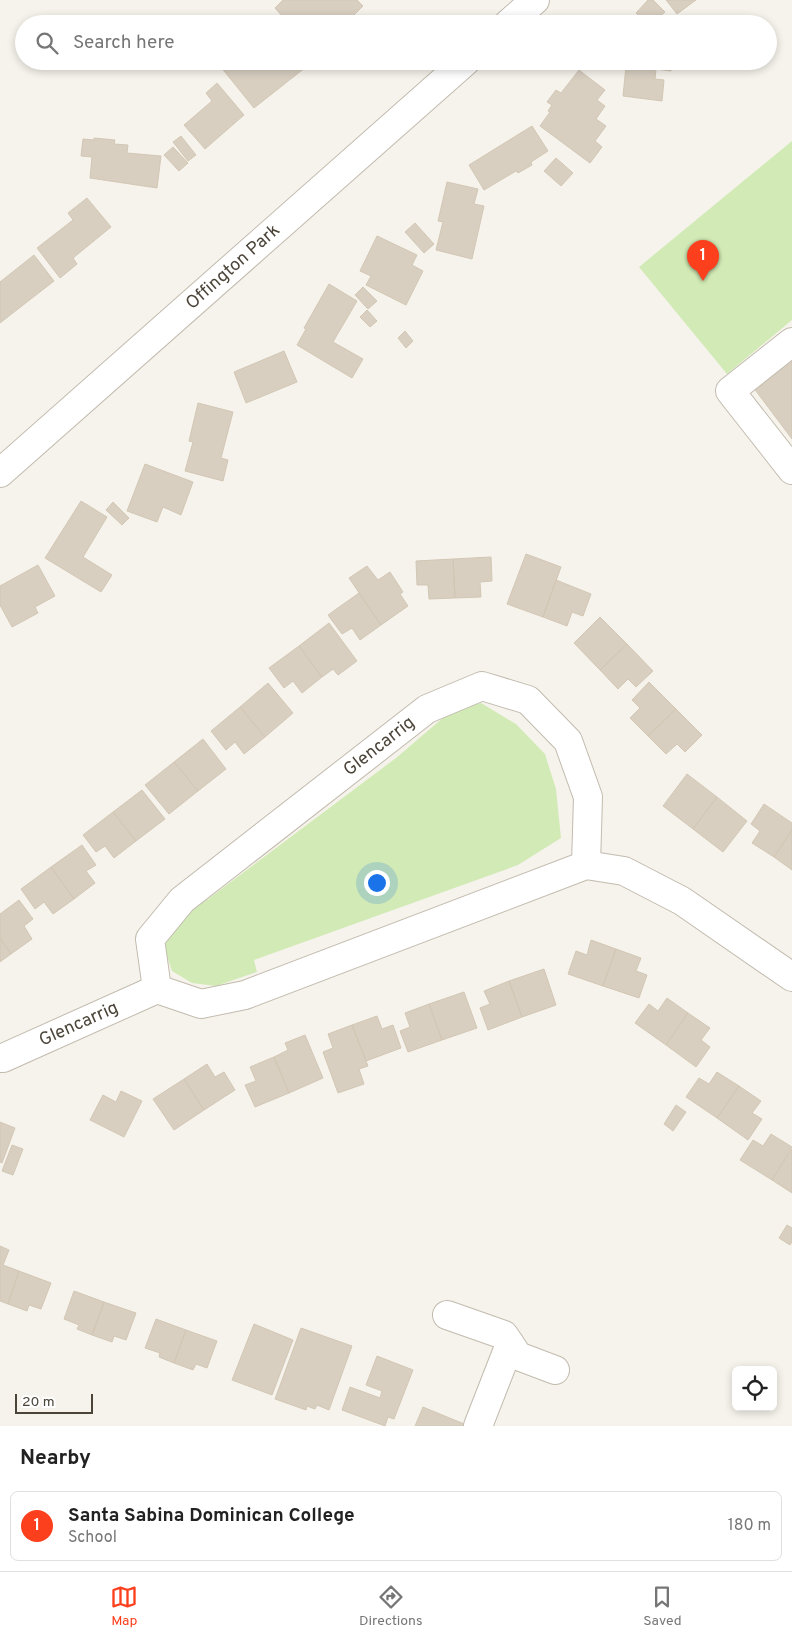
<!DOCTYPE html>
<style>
:root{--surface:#fff;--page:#f2f2f2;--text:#222;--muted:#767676;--line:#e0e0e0;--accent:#fc3f1d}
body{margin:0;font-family:Overpass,sans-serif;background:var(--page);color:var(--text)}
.controls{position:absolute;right:15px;bottom:15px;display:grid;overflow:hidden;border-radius:8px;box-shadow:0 2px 8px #0003}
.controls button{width:45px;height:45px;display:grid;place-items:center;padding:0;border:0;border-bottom:1px solid var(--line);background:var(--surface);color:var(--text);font:25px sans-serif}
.scale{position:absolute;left:15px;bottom:12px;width:78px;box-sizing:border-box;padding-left:5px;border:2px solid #4b4439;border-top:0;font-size:14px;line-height:18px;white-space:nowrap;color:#4b4439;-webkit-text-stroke:4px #fff;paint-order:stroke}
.you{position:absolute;left:376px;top:882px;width:18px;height:18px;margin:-12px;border:4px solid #fff;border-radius:50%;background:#1a73e8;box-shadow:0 0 0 8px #1a73e833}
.badge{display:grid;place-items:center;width:32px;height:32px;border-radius:50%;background:var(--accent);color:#fff;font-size:16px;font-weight:700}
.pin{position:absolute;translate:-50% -41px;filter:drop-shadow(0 1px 2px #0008)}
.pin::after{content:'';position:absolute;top:26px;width:18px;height:15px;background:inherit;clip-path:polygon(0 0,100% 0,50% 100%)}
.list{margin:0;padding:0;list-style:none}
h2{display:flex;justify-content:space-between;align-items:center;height:65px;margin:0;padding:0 20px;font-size:21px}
h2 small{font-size:16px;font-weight:400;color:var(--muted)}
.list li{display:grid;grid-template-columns:32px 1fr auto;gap:15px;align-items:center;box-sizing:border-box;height:70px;margin:0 10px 10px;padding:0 10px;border:1px solid var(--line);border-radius:8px}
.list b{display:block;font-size:19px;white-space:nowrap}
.list p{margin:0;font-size:16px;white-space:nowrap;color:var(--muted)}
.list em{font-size:16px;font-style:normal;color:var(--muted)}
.icon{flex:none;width:28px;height:28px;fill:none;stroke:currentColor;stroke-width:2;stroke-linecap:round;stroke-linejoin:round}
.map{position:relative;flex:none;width:792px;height:1426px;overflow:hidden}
.search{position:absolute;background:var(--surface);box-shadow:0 2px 8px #0003;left:15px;right:15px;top:15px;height:55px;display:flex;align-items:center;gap:12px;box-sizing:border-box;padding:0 18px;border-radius:28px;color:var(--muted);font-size:19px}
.sheet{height:145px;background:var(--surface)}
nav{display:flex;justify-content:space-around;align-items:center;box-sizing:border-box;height:70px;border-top:1px solid var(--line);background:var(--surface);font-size:14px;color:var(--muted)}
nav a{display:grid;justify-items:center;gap:2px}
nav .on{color:var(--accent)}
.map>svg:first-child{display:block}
.green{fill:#d2eab5}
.building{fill:#d8cfc1;stroke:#d3c7b4}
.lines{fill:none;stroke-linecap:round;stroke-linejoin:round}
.minor-casing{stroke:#c2bbae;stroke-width:30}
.minor{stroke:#fff;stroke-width:28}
.labels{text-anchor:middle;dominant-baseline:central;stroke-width:4.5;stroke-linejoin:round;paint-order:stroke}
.street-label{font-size:18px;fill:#4b4439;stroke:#fff}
</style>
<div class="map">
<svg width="792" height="1426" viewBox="0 0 792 1426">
<rect width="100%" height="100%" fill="#f6f3ec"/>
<path class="green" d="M792,141V320L727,374L639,267Z
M481,703L516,724L545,754L556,789L561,838L518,865L254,960L257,972L216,986L192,983L172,971L162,941L169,925L208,899L396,758L451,711Z"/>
<path class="building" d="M283,0H357L363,6L345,24H289L275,8Z
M648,0H653L665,12L652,24H647L636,13Z
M666,0H696L677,14Z
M216,61H301L306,67L254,108Z
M623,61H672L671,71L656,69L655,79L664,80L662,101L623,96L626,66L623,65Z
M579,70L605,90L597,100L605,106L596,119L606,126L595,141L602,147L590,163L540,126L550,112L548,111L552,105L547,102L556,90L561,93Z
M217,83L244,115L205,149L184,125L212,101L206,93Z
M532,126L548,151L531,162L532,165L518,173L516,171L484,190L469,165Z
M181,136L196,155L188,161L173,142Z
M94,138L115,140L114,144L128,145L127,153L161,156L157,188L90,178L92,157L81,156L83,139L94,140Z
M173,147L188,163L179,171L164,155Z
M556,158L573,173L561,186L544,171Z
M447,182L478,189L474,204L484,206L472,259L436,250L443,222L438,221Z
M87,198L111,227L73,258L77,264L60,278L37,248L73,220L68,213Z
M415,223L434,244L424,253L405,232Z
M377,236L417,255L412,265L423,271L406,305L366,285L371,276L360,271Z
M34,255L54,281L0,323V282Z
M329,284L357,301L333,342L363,359L352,378L297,345L306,329L304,328Z
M363,287L377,301L368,309L355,295Z
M367,310L377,321L370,327L360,317Z
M405,331L413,341L406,348L398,338Z
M792,345V439L747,379Z
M284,351L297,382L246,403L234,372Z
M198,403L233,412L221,458L228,460L223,481L185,471L193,442L189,441Z
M145,464L193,482L181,515L163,507L157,522L127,511Z
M81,501L107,517L83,557L112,575L101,592L45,558Z
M113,502L129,518L122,525L106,510Z
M526,554L561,567L543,617L507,604Z
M491,557L492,581L480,582L481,597L455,598L453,559Z
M453,559L455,598L429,599L428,585H417L416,561Z
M38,565L55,596L35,607L38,613L12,627L0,605V586Z
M367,566L378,580L390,572L403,592L400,594L408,606L381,625L349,578Z
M556,580L591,594L583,616L572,612L567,626L543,617Z
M359,593L381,625L360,640L352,628L342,634L328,615Z
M600,617L627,644L600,670L574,643Z
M329,623L357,661L338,675L333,669L322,677L299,646Z
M627,644L653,671L636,687L628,679L618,689L600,670Z
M299,646L322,677L302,693L293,681L284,688L269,668Z
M649,682L676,709L648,736L630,718L640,708L632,700Z
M268,683L293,713L265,737L240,707Z
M240,707L265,737L244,754L235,742L226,750L211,731Z
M676,709L702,735L685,752L677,744L666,754L648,736Z
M203,739L226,769L198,791L174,762Z
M174,762L198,791L169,814L145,785Z
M687,774L717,797L693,829L663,806Z
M142,790L165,819L136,841L113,812Z
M717,797L747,821L723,852L693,829Z
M764,804L792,823V830L774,857L752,843L760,831L751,824Z
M113,812L136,841L114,858L105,846L96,852L83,835Z
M792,830V870L774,857Z
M82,845L96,865L86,871L95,883L74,899L51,867Z
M51,867L74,899L53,914L44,902L35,909L21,889Z
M19,900L33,919L24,926L32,939L11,954L0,938V914Z
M0,938L11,954L0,962Z
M591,940L616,949L603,986L568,974L576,951L587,955Z
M616,949L641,958L636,971L647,975L639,998L603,986Z
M544,969L556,1005L522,1017L509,981Z
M509,981L522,1017L488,1030L480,1008L490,1004L484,991Z
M464,992L477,1028L442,1040L429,1004Z
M667,998L688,1013L666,1045L635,1023L649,1004L658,1011Z
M429,1004L442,1040L408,1052L400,1031L410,1027L405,1013Z
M688,1013L710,1028L701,1040L710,1047L696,1067L666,1045Z
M377,1016L382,1029L393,1025L401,1048L366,1061L352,1025Z
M352,1025L368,1066L359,1069L364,1084L338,1093L323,1052L333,1048L328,1034Z
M305,1035L323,1078L289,1093L274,1057L288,1050L285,1043Z
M274,1057L289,1093L255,1107L245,1085L256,1081L250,1067Z
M207,1064L215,1077L224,1072L235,1090L204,1110L184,1079Z
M717,1072L739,1086L717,1118L686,1097L699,1078L709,1084Z
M184,1079L204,1110L174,1130L153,1099Z
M739,1086L761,1101L752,1113L762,1119L748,1140L717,1118Z
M121,1091L142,1101L124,1137L90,1120L103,1095L116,1102Z
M676,1105L686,1112L673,1131L664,1124Z
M0,1122L15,1128L2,1163L0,1162Z
M771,1134L792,1147L772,1180L740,1160L753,1140L763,1146Z
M12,1145L23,1149L13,1175L2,1171Z
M792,1149V1193L772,1180Z
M787,1225L792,1228V1242L790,1245L779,1238Z
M0,1246L9,1250L3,1265L19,1271L8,1304L0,1301Z
M19,1271L51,1283L41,1309L29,1305L27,1311L8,1304Z
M74,1291L104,1302L92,1335L77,1329L79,1325L64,1319Z
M104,1302L136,1313L126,1340L114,1336L112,1342L92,1335Z
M156,1319L186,1330L174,1363L159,1357L160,1353L145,1348Z
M254,1324L293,1340L272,1395L232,1380Z
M301,1328L352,1346L329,1410L317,1405L315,1409L307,1406L306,1410L275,1399Z
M186,1330L217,1341L207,1368L196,1364L193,1370L174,1363Z
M377,1356L413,1370L394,1419L388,1417L385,1426L342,1410L350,1387L380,1398L382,1391L366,1385Z
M423,1407L469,1426H415Z"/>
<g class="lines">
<g class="minor-casing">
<g id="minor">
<path d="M508,24L535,0"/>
<path d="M792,342L730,391L792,470"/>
<path id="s1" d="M0,473L466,61"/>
<path id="s2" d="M157,989L150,939L182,900L427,709L482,686L528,700L568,741L588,797L586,865"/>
<path id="s3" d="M0,1058H3L157,989L201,1004L245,995L586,865L624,871L682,901L792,977"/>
<path d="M447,1315L504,1335L518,1356L555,1370"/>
<path d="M478,1426L510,1344"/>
</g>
</g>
<use href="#minor" class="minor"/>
</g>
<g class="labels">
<g class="street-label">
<text stroke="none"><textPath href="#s1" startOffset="311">Offington Park</textPath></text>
<text stroke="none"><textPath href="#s2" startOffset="351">Glencarrig</textPath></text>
<text stroke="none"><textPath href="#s3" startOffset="86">Glencarrig</textPath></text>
</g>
</g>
</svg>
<div class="controls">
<button><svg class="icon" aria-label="locate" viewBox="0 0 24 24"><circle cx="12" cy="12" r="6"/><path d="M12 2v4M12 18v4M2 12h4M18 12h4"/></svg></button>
</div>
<div class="scale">20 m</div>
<div class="you"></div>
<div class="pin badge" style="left:703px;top:281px">1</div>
<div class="search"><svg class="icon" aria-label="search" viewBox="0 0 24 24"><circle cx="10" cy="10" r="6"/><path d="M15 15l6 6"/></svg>Search here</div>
</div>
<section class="sheet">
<h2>Nearby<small></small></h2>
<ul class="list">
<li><span class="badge">1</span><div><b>Santa Sabina Dominican College</b><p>School</p></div><em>180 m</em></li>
</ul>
</section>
<nav>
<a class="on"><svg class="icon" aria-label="map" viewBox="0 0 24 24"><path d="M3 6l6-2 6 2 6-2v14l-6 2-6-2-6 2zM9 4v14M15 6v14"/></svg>Map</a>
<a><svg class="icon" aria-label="directions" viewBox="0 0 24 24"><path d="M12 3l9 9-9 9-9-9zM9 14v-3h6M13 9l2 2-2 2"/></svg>Directions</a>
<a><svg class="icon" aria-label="saved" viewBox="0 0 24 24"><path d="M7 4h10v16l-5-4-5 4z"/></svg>Saved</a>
</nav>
